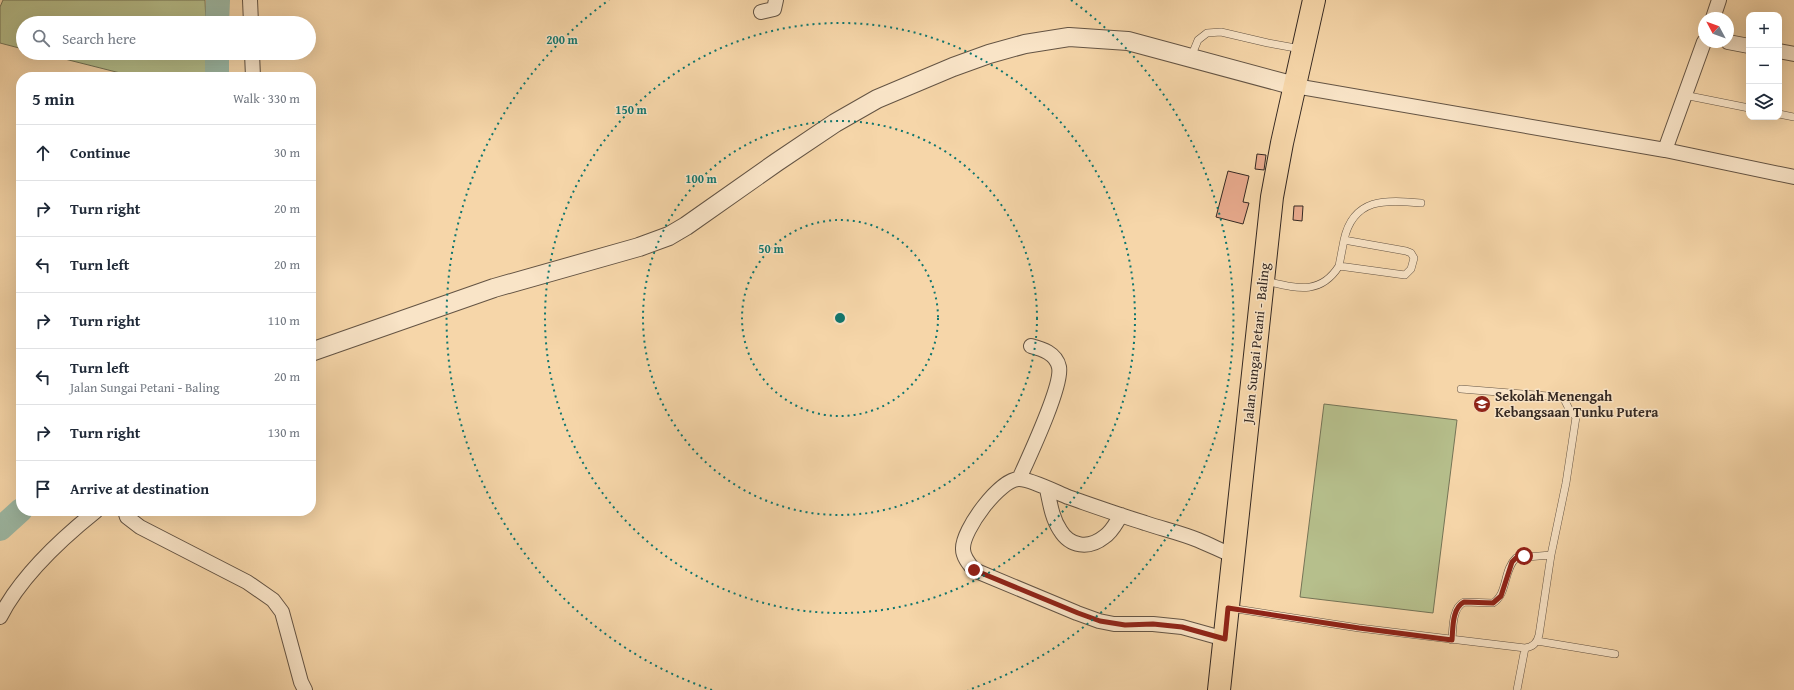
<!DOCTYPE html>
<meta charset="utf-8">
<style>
:root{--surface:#fff;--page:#f2f2f3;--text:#1f2937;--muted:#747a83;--line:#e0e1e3}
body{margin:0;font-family:"Gentium Book Plus",serif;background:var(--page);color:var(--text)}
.controls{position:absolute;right:12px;top:12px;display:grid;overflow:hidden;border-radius:8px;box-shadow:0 4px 16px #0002}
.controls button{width:36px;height:36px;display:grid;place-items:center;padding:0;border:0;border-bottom:1px solid var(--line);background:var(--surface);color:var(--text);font:20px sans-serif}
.compass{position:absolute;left:1698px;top:12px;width:36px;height:36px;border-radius:50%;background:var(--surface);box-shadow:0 4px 16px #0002;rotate:311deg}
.stop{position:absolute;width:12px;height:12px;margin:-9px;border:3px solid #8f2418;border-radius:50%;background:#fff}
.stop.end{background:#8f2418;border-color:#fff;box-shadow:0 1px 4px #0008}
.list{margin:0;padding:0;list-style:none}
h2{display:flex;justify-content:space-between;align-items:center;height:52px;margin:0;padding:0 16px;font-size:17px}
h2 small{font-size:13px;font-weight:400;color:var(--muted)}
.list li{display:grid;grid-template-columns:26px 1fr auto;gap:12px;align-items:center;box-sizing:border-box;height:56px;padding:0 16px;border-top:1px solid var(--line)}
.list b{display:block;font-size:15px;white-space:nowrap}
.list p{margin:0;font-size:13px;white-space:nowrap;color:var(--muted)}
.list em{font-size:13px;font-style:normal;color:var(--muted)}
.icon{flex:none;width:22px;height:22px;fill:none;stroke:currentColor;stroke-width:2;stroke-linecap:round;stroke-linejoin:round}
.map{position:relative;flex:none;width:1794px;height:690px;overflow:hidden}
.search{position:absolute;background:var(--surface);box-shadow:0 4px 16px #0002;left:16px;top:16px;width:300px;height:44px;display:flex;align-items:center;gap:10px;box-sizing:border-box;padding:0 14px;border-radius:22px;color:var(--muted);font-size:15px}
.panel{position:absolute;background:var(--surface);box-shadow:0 4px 16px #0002;left:16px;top:72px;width:300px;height:444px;border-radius:16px}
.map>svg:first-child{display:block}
.green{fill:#b6bf8c;stroke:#757457}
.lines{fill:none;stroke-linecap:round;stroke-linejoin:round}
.river{stroke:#9db9a5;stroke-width:24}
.building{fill:#e8aa8d;stroke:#342822}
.service-casing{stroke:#645444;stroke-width:8}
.minor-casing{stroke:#645444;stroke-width:16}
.tertiary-casing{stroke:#645444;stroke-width:20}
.primary-casing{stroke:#342822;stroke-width:24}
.service{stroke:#f9e4c7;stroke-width:7}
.minor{stroke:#f9e4c7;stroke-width:14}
.tertiary{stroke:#f9e4c7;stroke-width:18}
.primary{stroke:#f6d6a9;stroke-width:22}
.route{stroke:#8f2418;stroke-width:5}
.ring{fill:none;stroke:#0f766e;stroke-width:2;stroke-dasharray:2 4}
.labels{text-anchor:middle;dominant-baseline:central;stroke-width:3;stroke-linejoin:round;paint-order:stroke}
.street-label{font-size:14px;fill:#342822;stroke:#f9e4c7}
.poi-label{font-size:14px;font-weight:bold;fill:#342822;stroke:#f9e4c7;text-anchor:start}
.centre{fill:#0f766e;stroke:#f9e4c7;stroke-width:2}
.ring-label{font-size:12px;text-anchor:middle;font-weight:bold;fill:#0f766e;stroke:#f9e4c7;stroke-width:3;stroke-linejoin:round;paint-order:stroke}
</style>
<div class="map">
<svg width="1794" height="690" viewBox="0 0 1794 690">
<rect width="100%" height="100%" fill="#f6d6a9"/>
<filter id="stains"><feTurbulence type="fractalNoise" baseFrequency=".005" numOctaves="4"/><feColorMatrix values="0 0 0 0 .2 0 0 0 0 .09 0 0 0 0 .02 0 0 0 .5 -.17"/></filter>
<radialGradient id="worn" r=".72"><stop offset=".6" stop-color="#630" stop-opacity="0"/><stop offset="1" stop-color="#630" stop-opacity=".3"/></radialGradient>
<path class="green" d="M3,0H205L206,23H23V49L0,43V7Z
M41,53H206V77H136Z
M1324,404L1457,420L1433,613L1300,597Z"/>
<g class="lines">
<path class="river" d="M217,23L218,0
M217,77V53
M0,529L21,510"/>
</g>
<path class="building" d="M1257,154L1266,155L1264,170L1255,169Z
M1228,171L1249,176L1243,202L1249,203L1243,224L1216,217Z
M1294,206H1303L1302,221L1293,220Z"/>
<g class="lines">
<g class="service-casing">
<path id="service" d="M1191,57L1198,40L1207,33L1221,32L1268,43L1301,49
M1684,95L1749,108
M1779,114L1794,117
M1344,240C1353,198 1386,199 1421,203
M1266,281C1296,288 1320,296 1339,266L1405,275L1411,269L1414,258L1411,253L1406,251L1344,240L1339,266
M1230,608L1359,628L1525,648C1533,647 1537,643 1539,635L1551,555L1566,483L1576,417L1570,411L1564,399L1560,397L1461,389
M1452,640C1453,628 1452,608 1464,602L1493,603C1508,594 1503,570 1516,558L1551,555
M1537,641L1615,654
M1517,690L1525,648"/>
</g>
<g class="minor-casing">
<path id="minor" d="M250,0L251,23
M761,12L774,9L776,0
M1713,18L1719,0
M1728,42L1749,46
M1779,51L1794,54
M252,53L253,77
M1295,86L1665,150L1794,177
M1665,150L1704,42
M1019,479C1028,459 1063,385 1059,367C1056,353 1042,349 1031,346
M1047,489C1050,503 1052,518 1060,530C1070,547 1089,549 1104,537C1112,532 1116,523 1121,515
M125,511L127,517L140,527L247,582L273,600L282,612L301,682L305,690
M0,617C21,576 61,539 96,511
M1225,639L1182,627L1153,624H1114L1099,621L1077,613L974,570C969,564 963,557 963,549C962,530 1000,479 1019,479C1030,479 1056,492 1068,497C1094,506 1119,515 1145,523C1163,529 1181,533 1198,540C1210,545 1222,551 1234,556"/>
</g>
<g class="tertiary-casing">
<path id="tertiary" d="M311,352L494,288L639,247L669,236L686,226L777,162L835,123L877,99L953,67L989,54L1025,44L1069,37L1128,41L1295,86"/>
</g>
<g class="primary-casing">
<path id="primary" d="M1219,690L1272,197L1282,143L1314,0"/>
</g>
<use href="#service" class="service"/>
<use href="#minor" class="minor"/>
<use href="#tertiary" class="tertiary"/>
<use href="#primary" class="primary"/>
</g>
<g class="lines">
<path class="route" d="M974,570L1078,613L1100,621L1125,625L1153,624L1182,627L1225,639L1228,608L1359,628L1452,640C1453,628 1452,608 1464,602L1493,603L1501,596L1512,562L1516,558L1524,556"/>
</g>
<g class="ring">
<circle cx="840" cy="318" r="98"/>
<circle cx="840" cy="318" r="197"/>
<circle cx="840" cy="318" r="295"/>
<path d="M712 690A393 393 0 0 1 609 0M1071 0A393 393 0 0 1 968 690"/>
</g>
<defs>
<g id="school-disc" transform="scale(0.9)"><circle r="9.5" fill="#8f2418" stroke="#f9e4c7"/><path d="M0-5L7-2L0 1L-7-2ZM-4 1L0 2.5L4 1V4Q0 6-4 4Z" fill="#fff"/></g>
</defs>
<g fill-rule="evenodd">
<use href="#school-disc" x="1482" y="404"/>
</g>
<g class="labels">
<g class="street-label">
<text transform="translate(1256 343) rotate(-84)">Jalan Sungai Petani - Baling</text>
</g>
<g class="poi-label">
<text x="1495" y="396">Sekolah Menengah<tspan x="1495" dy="16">Kebangsaan Tunku Putera</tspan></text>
</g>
</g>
<circle cx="840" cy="318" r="6" class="centre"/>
<g class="ring-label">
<text x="562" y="44">200 m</text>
<text x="631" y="114">150 m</text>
<text x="701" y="183">100 m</text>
<text x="771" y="253">50 m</text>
</g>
<rect width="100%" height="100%" filter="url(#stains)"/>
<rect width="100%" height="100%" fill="url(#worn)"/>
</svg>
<div class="controls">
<button>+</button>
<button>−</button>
<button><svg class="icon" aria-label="layers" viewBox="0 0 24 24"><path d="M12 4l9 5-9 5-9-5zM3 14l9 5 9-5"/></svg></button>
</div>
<svg class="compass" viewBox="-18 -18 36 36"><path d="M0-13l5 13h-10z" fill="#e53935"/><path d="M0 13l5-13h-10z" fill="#747a83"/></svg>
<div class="stop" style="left:1524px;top:556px"></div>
<div class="stop end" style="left:974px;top:570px"></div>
<div class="search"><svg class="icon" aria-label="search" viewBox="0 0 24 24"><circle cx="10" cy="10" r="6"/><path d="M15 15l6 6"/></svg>Search here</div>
<section class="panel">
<h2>5 min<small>Walk · 330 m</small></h2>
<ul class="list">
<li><svg class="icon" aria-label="ahead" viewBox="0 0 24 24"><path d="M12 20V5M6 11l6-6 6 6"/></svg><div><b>Continue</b></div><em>30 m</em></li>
<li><svg class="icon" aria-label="right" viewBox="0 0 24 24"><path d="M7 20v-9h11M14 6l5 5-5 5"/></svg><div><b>Turn right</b></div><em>20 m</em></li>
<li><svg class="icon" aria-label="left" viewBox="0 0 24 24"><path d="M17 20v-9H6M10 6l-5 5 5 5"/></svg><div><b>Turn left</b></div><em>20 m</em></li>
<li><svg class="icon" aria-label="right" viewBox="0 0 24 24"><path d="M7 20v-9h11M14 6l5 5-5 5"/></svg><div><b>Turn right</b></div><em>110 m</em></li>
<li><svg class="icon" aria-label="left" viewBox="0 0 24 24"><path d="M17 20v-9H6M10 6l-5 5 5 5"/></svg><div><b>Turn left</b><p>Jalan Sungai Petani - Baling</p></div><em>20 m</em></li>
<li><svg class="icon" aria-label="right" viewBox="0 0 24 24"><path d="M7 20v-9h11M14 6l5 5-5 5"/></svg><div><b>Turn right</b></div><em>130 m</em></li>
<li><svg class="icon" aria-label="arrive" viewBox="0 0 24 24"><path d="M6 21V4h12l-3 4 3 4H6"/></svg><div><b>Arrive at destination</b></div></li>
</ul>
</section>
</div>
